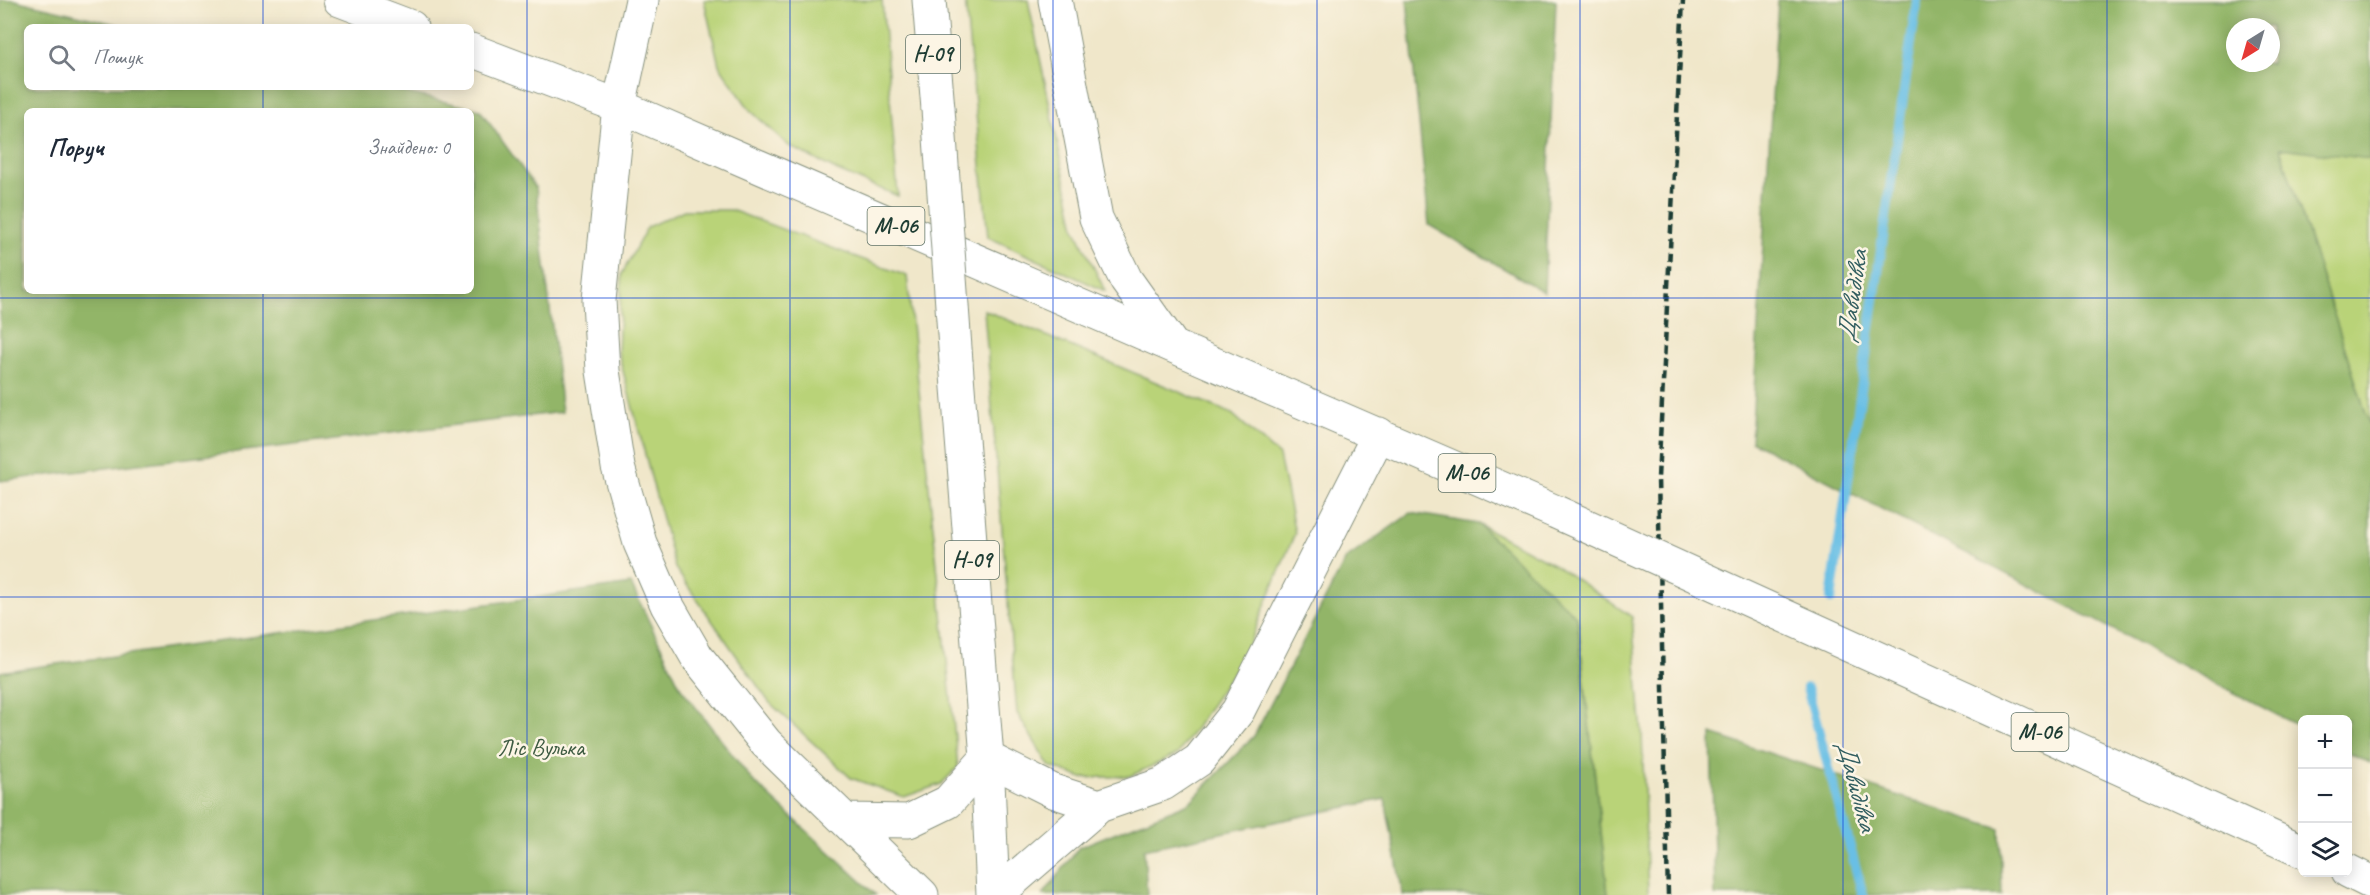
<!DOCTYPE html>
<html lang="uk">
<meta charset="utf-8">
<style>
:root{--surface:#fff;--page:#f2f2f3;--text:#1f2937;--muted:#747a83;--line:#e0e1e3}
body{margin:0;font-family:Caveat,sans-serif;background:var(--page);color:var(--text)}
.controls{position:absolute;right:18px;bottom:18px;display:grid;overflow:hidden;border-radius:9px;box-shadow:0 3px 15px #0003}
.controls button{width:54px;height:54px;display:grid;place-items:center;padding:0;border:0;border-bottom:2px solid var(--line);background:var(--surface);color:var(--text);font:30px sans-serif}
.compass{position:absolute;left:2226px;top:18px;width:54px;height:54px;border-radius:50%;background:var(--surface);box-shadow:0 3px 15px #0003;rotate:217deg}
.list{margin:0;padding:0;list-style:none}
h2{display:flex;justify-content:space-between;align-items:center;height:78px;margin:0;padding:0 24px;font-size:26px}
h2 small{font-size:20px;font-weight:400;color:var(--muted)}
.icon{flex:none;width:33px;height:33px;fill:none;stroke:currentColor;stroke-width:2;stroke-linecap:round;stroke-linejoin:round}
.map{position:relative;flex:none;width:2370px;height:895px;overflow:hidden}
.search{position:absolute;background:var(--surface);box-shadow:0 3px 15px #0003;left:24px;top:24px;width:450px;height:66px;display:flex;align-items:center;gap:15px;box-sizing:border-box;padding:0 21px;border-radius:9px;color:var(--muted);font-size:22px}
.panel{position:absolute;background:var(--surface);box-shadow:0 3px 15px #0003;left:24px;top:108px;width:450px;height:186px;border-radius:9px}
.map>svg:first-child{display:block}
.green{fill:#b9d378;stroke:#6c8856;stroke-width:1.5}
.forest{fill:#92b568;stroke:#58794e;stroke-width:1.5;fill-rule:evenodd}
.lines{fill:none;stroke-linecap:round;stroke-linejoin:round}
.stream{stroke:#69bfe5;stroke-width:10}
.primary-casing{stroke:#88927f;stroke-width:35}
.trunk-casing{stroke:#88927f;stroke-width:35}
.primary{stroke:#fff;stroke-width:33}
.trunk{stroke:#fff;stroke-width:33}
.rail{stroke:#1f3d34;stroke-width:4.5;stroke-dasharray:9 4.5;stroke-linecap:butt}
.primary-bridge-casing{stroke:#88927f;stroke-width:35;stroke-linecap:butt}
.trunk-bridge-casing{stroke:#88927f;stroke-width:35;stroke-linecap:butt}
.primary-bridge{stroke:#fff;stroke-width:33}
.trunk-bridge{stroke:#fff;stroke-width:33}
.grid{fill:none;stroke:#1d4ed8;stroke-width:1.5;stroke-opacity:0.55}
.labels{text-anchor:middle;dominant-baseline:central;stroke-width:5;stroke-linejoin:round;paint-order:stroke}
.shield{fill:#fcf5e5;stroke:#617469;stroke-width:1.5}
.shield-label{font-size:22px;font-weight:bold;fill:#1f3d34}
.park-label{font-size:24px;fill:#3e5b42;stroke:#fcf5e5}
.water-label{font-size:26px;font-style:italic;fill:#325e60;stroke:#fcf5e5}
</style>
<div class="map">
<svg width="2370" height="895" viewBox="0 0 2370 895">
<rect width="100%" height="100%" fill="#fcf5e5"/>
<filter id="ink" filterUnits="userSpaceOnUse"><feTurbulence type="fractalNoise" baseFrequency=".0167" numOctaves="2"/><feDisplacementMap in="SourceGraphic" scale="12" xChannelSelector="R" yChannelSelector="G"/><feConvolveMatrix kernelMatrix="1 2 1 2 8 2 1 2 1" color-interpolation-filters="sRGB"/></filter>
<filter id="wash" filterUnits="userSpaceOnUse"><feTurbulence type="fractalNoise" baseFrequency=".008" numOctaves="4" result="noise"/><feDisplacementMap in="SourceGraphic" scale="24" xChannelSelector="R" yChannelSelector="G"/><feGaussianBlur stdDeviation="1.35" result="paint"/><feColorMatrix in="noise" values="0 0 0 0 0 0 0 0 0 0 0 0 0 0 0 0 0 1.4 0 .05"/><feComposite in="paint" operator="in"/></filter>
<g filter="url(#wash)">
<rect width="100%" height="100%" fill="#f0e7ca"/>
<path class="green" d="M704,0H882L898,196L838,171L789,146L750,110L719,65Z
M965,0H1028L1075,228L1105,291L988,237Z
M2370,0V426L2280,148Z
M684,210H731L907,276L958,767L941,784L904,797L851,778L769,702L675,568L618,352L622,274L647,227Z
M984,310L1232,414L1279,456L1295,533L1244,656L1178,754L1130,776L1082,778L1049,766L1017,713Z
M1478,524L1555,565L1632,617L1642,734L1648,895H1608L1578,621Z"/>
<path class="forest" d="M0,0H14L128,27H27V87H382L480,110L536,188L562,412L0,481ZM27,111H471V291H27Z
M1407,0H1556L1544,292L1429,225Z
M1778,0H2370V159L2280,148L2370,426V763L2348,752V720H2302V728L1751,441ZM2235,27H2271V63H2235Z
M1411,513L1478,524L1577,617L1608,895H1403L1385,799L1144,849L1147,895H1043L1079,847L1189,803L1254,736L1346,559Z
M631,584L681,688L751,779L876,895H0V672Z
M1711,734L2000,829L2002,895H1715Z"/>
<g class="lines">
<path class="stream" d="M1831,599L1917,0
M1807,688L1863,895"/>
</g>
</g>
<g filter="url(#ink)">
<g class="lines">
<g class="primary-casing">
<path id="primary" d="M929,0L938,109
M956,362L987,758L993,895"/>
</g>
<g class="trunk-casing">
<path id="trunk" d="M340,0L411,27
M642,0L619,106L599,300L603,371L618,467L640,543L667,605L697,657L766,743L922,895
M1055,0L1096,218L1126,280L1173,346
M471,50L619,106L1556,512
M1778,613L2302,851
M847,820L909,821L948,802L987,758L1053,791L1099,806
M2348,871L2370,882
M996,895L1099,806L1163,784L1199,760L1238,711L1379,434"/>
</g>
<use href="#primary" class="primary"/>
<use href="#trunk" class="trunk"/>
<path class="rail" d="M1668,895L1658,478L1683,0"/>
<g class="primary-bridge-casing">
<path id="primary-bridge" d="M938,109L956,362"/>
</g>
<g class="trunk-bridge-casing">
<path id="trunk-bridge" d="M1556,512L1778,613"/>
</g>
<use href="#primary-bridge" class="primary-bridge"/>
<use href="#trunk-bridge" class="trunk-bridge"/>
</g>
</g>
<path class="grid" d="M263,0V27M527,0V895M790,0V895M1053,0V895M1317,0V895M1580,0V895M1843,0V895M2107,0V895M263,87V111M263,291V895M0,298H2370M0,597H2370"/>
<g class="labels">
<g class="shield">
<rect x="906" y="35" width="54" height="38" rx="4.5"/>
<rect x="867.5" y="207" width="57" height="38" rx="4.5"/>
<rect x="1438.5" y="454" width="57" height="38" rx="4.5"/>
<rect x="945" y="541" width="54" height="38" rx="4.5"/>
<rect x="2011.5" y="713" width="57" height="38" rx="4.5"/>
</g>
<g class="shield-label">
<text x="933" y="54">Н-09</text>
<text x="896" y="226">М-06</text>
<text x="1467" y="473">М-06</text>
<text x="972" y="560">Н-09</text>
<text x="2040" y="732">М-06</text>
</g>
<g class="park-label">
<text x="541" y="747">Ліс Вулька</text>
</g>
<g class="water-label">
<text transform="translate(1852 296) rotate(-82)">Давидівка</text>
<text transform="translate(1857 786) rotate(75)">Давидівка</text>
</g>
</g>
</svg>
<div class="controls">
<button>+</button>
<button>−</button>
<button><svg class="icon" aria-label="layers" viewBox="0 0 24 24"><path d="M12 4l9 5-9 5-9-5zM3 14l9 5 9-5"/></svg></button>
</div>
<svg class="compass" viewBox="-18 -18 36 36"><path d="M0-13l5 13h-10z" fill="#e53935"/><path d="M0 13l5-13h-10z" fill="#747a83"/></svg>
<div class="search"><svg class="icon" aria-label="search" viewBox="0 0 24 24"><circle cx="10" cy="10" r="6"/><path d="M15 15l6 6"/></svg>Пошук</div>
<section class="panel">
<h2>Поруч<small>Знайдено: 0</small></h2>
<ul class="list">
</ul>
</section>
</div>
